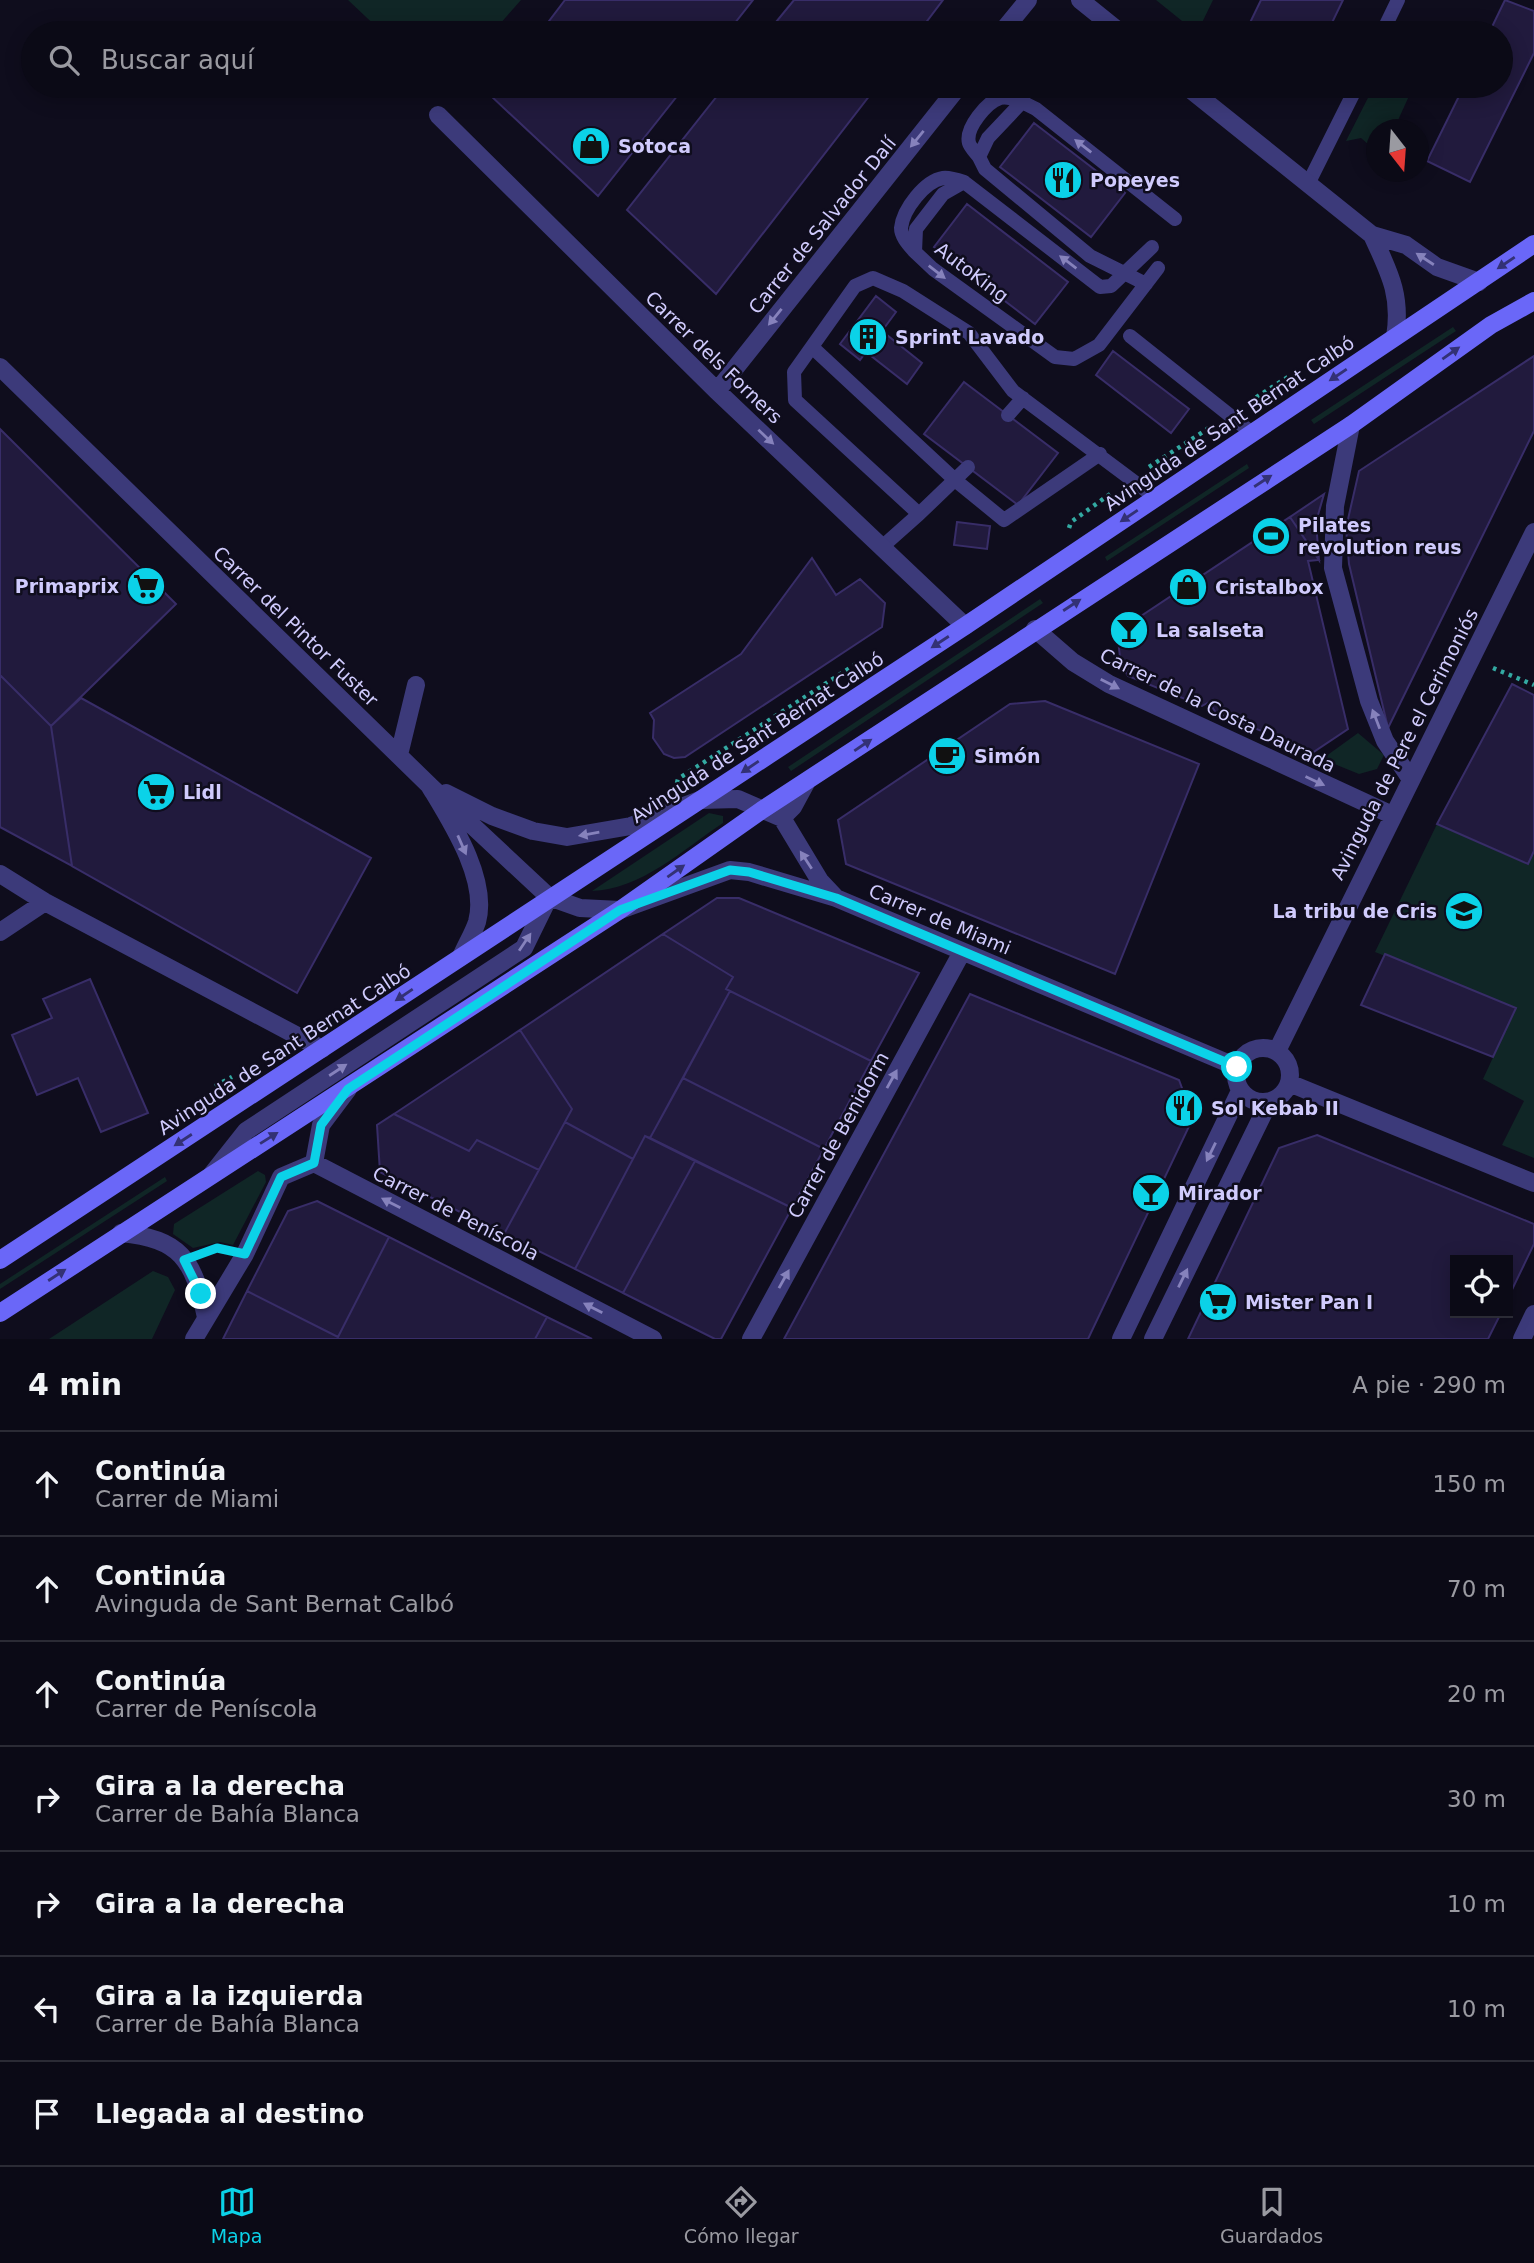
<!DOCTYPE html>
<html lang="es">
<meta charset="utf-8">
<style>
:root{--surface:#0b0a16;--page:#191823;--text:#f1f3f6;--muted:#9a9aa1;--line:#2b2b35;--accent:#0bd2e8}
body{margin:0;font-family:"DejaVu Sans",sans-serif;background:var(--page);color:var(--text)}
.controls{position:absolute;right:21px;bottom:21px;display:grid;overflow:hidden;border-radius:0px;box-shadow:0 4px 18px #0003}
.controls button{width:63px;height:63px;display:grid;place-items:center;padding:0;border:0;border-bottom:2px solid var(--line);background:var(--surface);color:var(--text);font:35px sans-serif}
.compass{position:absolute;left:1366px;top:119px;width:63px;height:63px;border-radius:50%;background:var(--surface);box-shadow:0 4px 18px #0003;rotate:163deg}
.stop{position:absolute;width:21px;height:21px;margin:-16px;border:5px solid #0bd2e8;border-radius:50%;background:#fff}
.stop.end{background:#0bd2e8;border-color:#fff;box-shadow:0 2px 7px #0008}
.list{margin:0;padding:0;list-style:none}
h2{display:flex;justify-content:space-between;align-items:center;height:91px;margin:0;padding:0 28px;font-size:30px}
h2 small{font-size:23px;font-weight:400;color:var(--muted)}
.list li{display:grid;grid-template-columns:46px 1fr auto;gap:21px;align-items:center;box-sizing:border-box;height:105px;padding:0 28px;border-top:2px solid var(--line)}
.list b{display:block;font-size:26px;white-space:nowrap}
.list p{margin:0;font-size:23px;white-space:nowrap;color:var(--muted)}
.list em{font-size:23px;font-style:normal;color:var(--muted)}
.icon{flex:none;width:38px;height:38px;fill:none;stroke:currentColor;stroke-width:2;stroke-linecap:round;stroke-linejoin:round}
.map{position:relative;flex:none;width:1534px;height:1339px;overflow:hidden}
.search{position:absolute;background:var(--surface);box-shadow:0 4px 18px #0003;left:21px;right:21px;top:21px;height:77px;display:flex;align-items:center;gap:18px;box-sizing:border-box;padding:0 24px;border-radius:38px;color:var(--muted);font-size:26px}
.sheet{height:826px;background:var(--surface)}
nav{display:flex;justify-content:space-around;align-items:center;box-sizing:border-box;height:98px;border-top:2px solid var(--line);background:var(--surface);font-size:19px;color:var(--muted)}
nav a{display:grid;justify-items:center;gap:4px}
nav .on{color:var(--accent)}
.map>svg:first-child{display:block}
.green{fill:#102626}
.building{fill:#211a3d;stroke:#382d68;stroke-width:2}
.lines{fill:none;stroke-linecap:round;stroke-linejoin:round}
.path{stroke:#33a9a2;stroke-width:4.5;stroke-dasharray:3.5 5;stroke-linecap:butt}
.lane{stroke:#3c3a7a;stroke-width:14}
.street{stroke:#3c3a7a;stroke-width:18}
.secondary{stroke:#6a67f8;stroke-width:18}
.oneway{fill:#8682bc}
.oneway2{fill:#333175}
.route{stroke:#0bd2e8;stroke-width:9}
.labels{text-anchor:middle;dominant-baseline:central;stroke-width:5;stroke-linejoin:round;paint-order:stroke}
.poi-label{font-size:19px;font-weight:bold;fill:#d0cbfd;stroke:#0f0d1d;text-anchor:start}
.street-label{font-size:19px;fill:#d0cbfd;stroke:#0f0d1d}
</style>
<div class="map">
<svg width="1534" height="1339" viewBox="0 0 1534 1339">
<rect width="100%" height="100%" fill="#0f0d1d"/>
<path class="green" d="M348,0H521L492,33H383Z
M1156,0H1213L1197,33Z
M1374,86H1389L1409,96L1394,129L1376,130V151L1361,138L1346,141Z
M1453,327L1456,331L1314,424L1311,420Z
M1247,464L1249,468L1107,561L1105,557Z
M1040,599L1043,603L791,771L788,767Z
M1358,733L1384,755L1377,769L1359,774L1322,759Z
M709,813L723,816V823C684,849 640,890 592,891Z
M1437,824L1528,865L1534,851V1158L1502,1145L1524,1101L1483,1079L1516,1008L1375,952Z
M258,1171L265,1175L266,1182L233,1245L220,1242L193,1248L173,1234L174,1224Z
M165,1177L167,1181L0,1289V1284Z
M153,1271L168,1277L175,1290L152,1339H49Z"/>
<path class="building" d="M565,0H753L727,33H540Z
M794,0H943L918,33H767Z
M1261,0H1343L1327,33H1245Z
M1505,0L1534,11V53L1470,182L1427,161L1464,86H1501V33H1489Z
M499,86H685L598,196L491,96Z
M725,86H877L716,294L627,210Z
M1034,123L1125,193L1091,237L1000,167Z
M967,204L1068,282L1035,324L934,247Z
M876,296L896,312L882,331L922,363L907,384L866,352L860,360L840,344Z
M1113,351L1189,409L1171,433L1096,375Z
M1534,356V431L1388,728L1349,564L1346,528L1359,471Z
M964,382L1058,453L1018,505L924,434Z
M0,429L176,604L51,726L0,675Z
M1324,494L1316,522L1319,560L1290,517Z
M1290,517L1319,560L1308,561L1348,729L1312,753L1281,739L1271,728L1264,732L1216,713L1209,702L1202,706L1128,676L1121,665L1117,632Z
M957,522L990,526L987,549L954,545Z
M812,558L836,595L860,579L885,603L882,627L685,757L674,758L664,754L653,738L654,720L650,713L741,654Z
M0,675L51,726L72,866L0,827Z
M1512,684L1534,695V851L1528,864L1437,824Z
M81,698L371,858L297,993L72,866L51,726Z
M1045,701L1199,764L1115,974L846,864L838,820L1010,704Z
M717,898H739L919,973L871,1061L726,989L733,977L663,934Z
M663,934L733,977L726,989L730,991L650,1138L645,1136L633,1159L565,1122L572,1109L520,1030Z
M1385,954L1516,1008L1493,1057L1361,1005Z
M90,979L148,1113L101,1132L78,1078L37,1095L12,1035L52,1018L43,999Z
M730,991L871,1061L824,1149L683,1078Z
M970,994L1179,1080L1193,1118L1088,1339H784Z
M520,1030L572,1109L539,1170L477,1140L469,1151L394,1114Z
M683,1078L824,1149L792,1208L650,1138Z
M394,1114L469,1151L477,1140L539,1170L504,1234L380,1172L377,1125Z
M565,1122L633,1159L575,1269L504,1234Z
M1317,1135L1534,1224V1244L1508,1298V1260H1455V1313H1501L1488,1339H1188L1279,1148Z
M645,1136L695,1161L623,1293L575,1269Z
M695,1161L792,1208L721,1339H715L623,1293Z
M317,1201L389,1237L338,1337L247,1291L288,1211Z
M389,1237L547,1317L535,1339H337Z
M247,1291L338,1337L337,1339H223Z
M547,1317L592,1339H535Z"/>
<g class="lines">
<path class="path" d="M1249,402L1291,375
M1149,467L1212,426
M1069,528L1071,522L1113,492
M1493,668L1534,685
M677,783L678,779L856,664L862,665
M215,1086L232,1077"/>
<path class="lane" d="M1382,33L1398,0
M979,157C976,153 970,147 969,143C965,128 987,102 1000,98C1008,96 1014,99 1022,102
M1308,184L1357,86
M1152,247L1111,286L1100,287L964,182L943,194L916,229L915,252L933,269L1055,357L1074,359L1099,345L1158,268
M915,252C909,245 901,237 901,228C903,209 925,181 943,178C949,177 958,180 964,182
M1146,284L1090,256L985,169L979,157L988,138L1022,102L1036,109L1175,219
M1130,336L1252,433
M812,347L955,480L1004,520L1100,454
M1008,415L1023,398
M919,514L968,467
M883,546L919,514L795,400L794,372L855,286L873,278L903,291L969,333L1013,391L1156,498"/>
<path class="street" d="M1080,0L1121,33
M1001,33L1028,0
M1186,86L1372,235L1406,245L1437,267L1479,282
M438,115L717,391L965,626
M1372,235C1389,272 1402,295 1395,337
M0,367L429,785C450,820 489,879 477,922C473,934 466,945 461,957
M717,391L959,86
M1351,425L1335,506L1333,568L1369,701L1385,741L1410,778
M1035,629L1073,662L1109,684L1392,815
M399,755L416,685
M429,785L549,897L580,908L620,910L730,870L749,872L836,898L1237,1067
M446,793L492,816L533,831L567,837L631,826L700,800L738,799L782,818L820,881L836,898
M782,818L793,807L806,783
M0,874L45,902L322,1049
M0,932L45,902
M1236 1075a27 27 0 1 1 54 0a27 27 0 1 1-54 0Z
M1277,1051L1534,532
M1289,1083L1534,1183
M348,1089L321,1125L314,1163L653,1339
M212,1174L246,1131L524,948L549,897
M121,1233C181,1239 193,1259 206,1317
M194,1339L245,1254L281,1177L314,1163
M751,1339L962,952
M1121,1339L1240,1091
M1153,1339L1269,1102
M1522,1339L1534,1314"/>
<path class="secondary" d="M0,1260L965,626L1534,244
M0,1313L620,910L762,810L1351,425L1491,325L1534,301"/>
</g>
<defs><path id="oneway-solid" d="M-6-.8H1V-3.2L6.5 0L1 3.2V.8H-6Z" transform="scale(1.75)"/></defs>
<g class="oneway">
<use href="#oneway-solid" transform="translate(917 139) rotate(129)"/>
<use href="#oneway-solid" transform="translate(1083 146) rotate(-142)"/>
<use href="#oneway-solid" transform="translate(1425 259) rotate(-147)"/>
<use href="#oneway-solid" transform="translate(1068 262) rotate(-143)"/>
<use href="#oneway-solid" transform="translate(937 272) rotate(38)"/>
<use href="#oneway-solid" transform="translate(775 317) rotate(129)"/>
<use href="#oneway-solid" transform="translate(766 437) rotate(43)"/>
<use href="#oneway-solid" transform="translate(1110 684) rotate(27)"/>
<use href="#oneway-solid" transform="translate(1376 719) rotate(-111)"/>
<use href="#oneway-solid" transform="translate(1315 781) rotate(25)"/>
<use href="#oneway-solid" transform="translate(589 834) rotate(170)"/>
<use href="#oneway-solid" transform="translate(462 845) rotate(66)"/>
<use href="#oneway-solid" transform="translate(806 860) rotate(-123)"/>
<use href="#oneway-solid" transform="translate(525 942) rotate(-56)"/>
<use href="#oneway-solid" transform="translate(338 1070) rotate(-33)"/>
<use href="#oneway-solid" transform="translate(892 1079) rotate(-61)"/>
<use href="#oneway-solid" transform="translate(1211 1152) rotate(116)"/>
<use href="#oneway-solid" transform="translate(391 1203) rotate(-153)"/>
<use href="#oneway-solid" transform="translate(1183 1278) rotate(-64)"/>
<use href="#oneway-solid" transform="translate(784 1279) rotate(-61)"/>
<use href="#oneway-solid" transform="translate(593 1308) rotate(-153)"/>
</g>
<g class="oneway2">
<use href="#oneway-solid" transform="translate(1506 263) rotate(146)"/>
<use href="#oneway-solid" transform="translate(1451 353) rotate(-35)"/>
<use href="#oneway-solid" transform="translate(1338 375) rotate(146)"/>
<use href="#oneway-solid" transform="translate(1263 481) rotate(-33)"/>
<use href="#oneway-solid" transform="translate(1129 516) rotate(146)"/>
<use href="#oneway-solid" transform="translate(1072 605) rotate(-33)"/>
<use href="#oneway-solid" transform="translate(940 642) rotate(147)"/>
<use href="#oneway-solid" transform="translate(863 745) rotate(-34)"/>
<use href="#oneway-solid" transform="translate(750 767) rotate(146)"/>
<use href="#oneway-solid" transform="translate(676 871) rotate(-35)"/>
<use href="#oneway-solid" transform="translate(404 995) rotate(146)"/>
<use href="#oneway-solid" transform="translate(269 1138) rotate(-32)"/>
<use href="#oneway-solid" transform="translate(183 1140) rotate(147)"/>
<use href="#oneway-solid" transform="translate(57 1275) rotate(-33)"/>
</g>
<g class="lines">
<path class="route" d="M201,1294L184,1260L217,1248L245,1254L281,1177L314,1163L321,1125L348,1089L620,910L730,870L749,872L836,898L1237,1067"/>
</g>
<defs>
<g id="shop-disc" transform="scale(2.0125)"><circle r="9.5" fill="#0bd2e8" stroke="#0f0d1d"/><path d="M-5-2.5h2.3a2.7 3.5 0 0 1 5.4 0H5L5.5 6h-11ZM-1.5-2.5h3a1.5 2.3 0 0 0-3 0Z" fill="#111"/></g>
<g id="restaurant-disc" transform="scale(2.0125)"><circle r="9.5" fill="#0bd2e8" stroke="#0f0d1d"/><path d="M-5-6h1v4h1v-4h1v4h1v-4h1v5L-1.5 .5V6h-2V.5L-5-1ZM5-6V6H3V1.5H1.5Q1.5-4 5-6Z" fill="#111"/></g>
<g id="building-disc" transform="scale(2.0125)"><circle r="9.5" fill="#0bd2e8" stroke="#0f0d1d"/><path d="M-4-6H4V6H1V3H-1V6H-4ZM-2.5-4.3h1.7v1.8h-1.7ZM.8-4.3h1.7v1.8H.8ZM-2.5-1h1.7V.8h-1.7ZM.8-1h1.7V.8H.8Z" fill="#111"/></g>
<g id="stadium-disc" transform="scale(2.0125)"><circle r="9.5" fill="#0bd2e8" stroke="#0f0d1d"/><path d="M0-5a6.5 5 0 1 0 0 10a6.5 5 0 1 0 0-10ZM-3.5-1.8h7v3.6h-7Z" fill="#111"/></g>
<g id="supermarket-disc" transform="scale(2.0125)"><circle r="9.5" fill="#0bd2e8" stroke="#0f0d1d"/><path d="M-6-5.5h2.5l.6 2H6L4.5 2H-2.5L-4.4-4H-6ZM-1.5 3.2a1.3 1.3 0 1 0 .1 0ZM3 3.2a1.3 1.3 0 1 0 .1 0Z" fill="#111"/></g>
<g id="bar-disc" transform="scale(2.0125)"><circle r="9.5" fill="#0bd2e8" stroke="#0f0d1d"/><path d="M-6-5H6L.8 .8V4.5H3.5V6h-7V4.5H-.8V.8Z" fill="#111"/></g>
<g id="cafe-disc" transform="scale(2.0125)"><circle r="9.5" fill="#0bd2e8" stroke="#0f0d1d"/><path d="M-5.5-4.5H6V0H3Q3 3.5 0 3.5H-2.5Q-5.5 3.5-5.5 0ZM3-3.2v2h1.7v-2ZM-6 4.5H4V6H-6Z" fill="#111"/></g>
<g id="school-disc" transform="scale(2.0125)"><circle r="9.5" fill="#0bd2e8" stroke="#0f0d1d"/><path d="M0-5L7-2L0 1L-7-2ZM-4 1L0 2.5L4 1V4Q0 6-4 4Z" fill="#111"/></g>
</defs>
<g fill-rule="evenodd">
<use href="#shop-disc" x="591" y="146"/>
<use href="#restaurant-disc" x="1063" y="180"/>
<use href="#building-disc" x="868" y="337"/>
<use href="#stadium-disc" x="1271" y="536"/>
<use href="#supermarket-disc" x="146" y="586"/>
<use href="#shop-disc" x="1188" y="587"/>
<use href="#bar-disc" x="1129" y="630"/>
<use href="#cafe-disc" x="947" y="756"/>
<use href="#supermarket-disc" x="156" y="792"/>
<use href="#school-disc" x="1464" y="911"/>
<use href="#restaurant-disc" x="1184" y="1108"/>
<use href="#bar-disc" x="1151" y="1193"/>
<use href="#supermarket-disc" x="1218" y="1302"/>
</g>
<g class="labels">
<g class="poi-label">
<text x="618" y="146">Sotoca</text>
<text x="1090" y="180">Popeyes</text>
<text x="895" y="337">Sprint Lavado</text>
<text x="1298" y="525">Pilates<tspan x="1298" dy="22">revolution reus</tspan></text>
<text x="119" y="586" text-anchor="end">Primaprix</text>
<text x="1215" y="587">Cristalbox</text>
<text x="1156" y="630">La salseta</text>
<text x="974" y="756">Simón</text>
<text x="183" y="792">Lidl</text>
<text x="1437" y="911" text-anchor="end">La tribu de Cris</text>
<text x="1211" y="1108">Sol Kebab II</text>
<text x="1178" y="1193">Mirador</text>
<text x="1245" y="1302">Mister Pan I</text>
</g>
<g class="street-label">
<text transform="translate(822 225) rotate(-51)">Carrer de Salvador Dalí</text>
<text transform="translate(972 272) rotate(37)">AutoKing</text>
<text transform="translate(714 357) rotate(44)">Carrer dels Forners</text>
<text transform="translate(1229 423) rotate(-34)">Avinguda de Sant Bernat Calbó</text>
<text transform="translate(296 626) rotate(44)">Carrer del Pintor Fuster</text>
<text transform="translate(1218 710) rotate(26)">Carrer de la Costa Daurada</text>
<text transform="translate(757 737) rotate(-33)">Avinguda de Sant Bernat Calbó</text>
<text transform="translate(1404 744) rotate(-63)">Avinguda de Pere el Cerimoniós</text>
<text transform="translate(940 919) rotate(23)">Carrer de Miami</text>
<text transform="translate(284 1049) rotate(-33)">Avinguda de Sant Bernat Calbó</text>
<text transform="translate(838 1135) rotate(-61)">Carrer de Benidorm</text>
<text transform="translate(456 1213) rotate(27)">Carrer de Peníscola</text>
</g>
</g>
</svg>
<div class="controls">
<button><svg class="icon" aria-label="locate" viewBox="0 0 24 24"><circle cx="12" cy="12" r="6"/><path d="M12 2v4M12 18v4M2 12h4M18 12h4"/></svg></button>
</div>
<svg class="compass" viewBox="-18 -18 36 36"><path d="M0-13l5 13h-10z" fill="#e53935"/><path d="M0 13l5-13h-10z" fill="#9a9aa1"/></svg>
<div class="stop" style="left:1237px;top:1067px"></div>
<div class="stop end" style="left:201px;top:1294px"></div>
<div class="search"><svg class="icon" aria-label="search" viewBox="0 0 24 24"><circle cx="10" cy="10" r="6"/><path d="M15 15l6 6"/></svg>Buscar aquí</div>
</div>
<section class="sheet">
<h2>4 min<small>A pie · 290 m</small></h2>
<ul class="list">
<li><svg class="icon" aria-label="ahead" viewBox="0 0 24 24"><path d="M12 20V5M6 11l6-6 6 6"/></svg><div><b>Continúa</b><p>Carrer de Miami</p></div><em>150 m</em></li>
<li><svg class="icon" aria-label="ahead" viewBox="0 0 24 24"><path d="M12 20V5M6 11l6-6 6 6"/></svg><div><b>Continúa</b><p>Avinguda de Sant Bernat Calbó</p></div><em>70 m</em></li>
<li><svg class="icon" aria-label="ahead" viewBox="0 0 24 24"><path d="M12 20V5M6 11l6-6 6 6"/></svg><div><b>Continúa</b><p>Carrer de Peníscola</p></div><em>20 m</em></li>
<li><svg class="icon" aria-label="right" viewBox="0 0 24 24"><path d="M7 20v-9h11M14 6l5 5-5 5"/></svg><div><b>Gira a la derecha</b><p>Carrer de Bahía Blanca</p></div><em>30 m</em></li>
<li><svg class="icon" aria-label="right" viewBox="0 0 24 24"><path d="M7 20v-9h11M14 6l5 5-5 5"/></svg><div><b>Gira a la derecha</b></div><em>10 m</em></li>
<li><svg class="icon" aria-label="left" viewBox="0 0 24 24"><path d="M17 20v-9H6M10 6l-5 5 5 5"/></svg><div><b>Gira a la izquierda</b><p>Carrer de Bahía Blanca</p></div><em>10 m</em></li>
<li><svg class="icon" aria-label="arrive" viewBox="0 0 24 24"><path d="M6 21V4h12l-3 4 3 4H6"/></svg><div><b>Llegada al destino</b></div></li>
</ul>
</section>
<nav>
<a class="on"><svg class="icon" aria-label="map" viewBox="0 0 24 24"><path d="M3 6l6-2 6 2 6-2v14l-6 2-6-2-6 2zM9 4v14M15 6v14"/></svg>Mapa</a>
<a><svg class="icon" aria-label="directions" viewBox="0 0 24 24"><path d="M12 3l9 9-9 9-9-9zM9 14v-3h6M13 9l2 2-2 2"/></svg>Cómo llegar</a>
<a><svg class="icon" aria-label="saved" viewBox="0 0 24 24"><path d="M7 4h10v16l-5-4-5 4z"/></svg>Guardados</a>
</nav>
